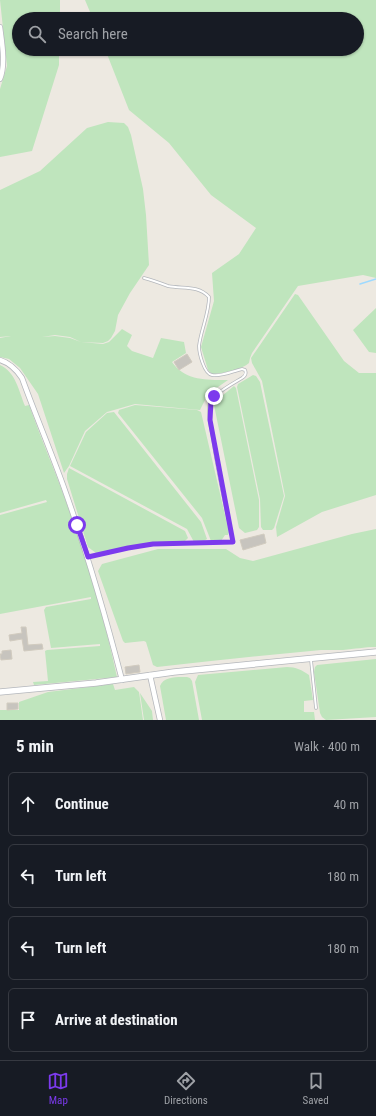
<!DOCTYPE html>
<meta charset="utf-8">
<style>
:root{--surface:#171b24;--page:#20242c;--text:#f1f3f6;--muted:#9ea1a6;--line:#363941;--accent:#7c3aed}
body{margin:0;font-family:"Roboto Condensed",sans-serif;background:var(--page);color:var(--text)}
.stop{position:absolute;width:12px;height:12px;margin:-9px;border:3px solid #7c3aed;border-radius:50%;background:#fff}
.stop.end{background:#7c3aed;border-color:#fff;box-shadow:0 1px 4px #0008}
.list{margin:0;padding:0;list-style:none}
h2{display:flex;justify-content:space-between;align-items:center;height:52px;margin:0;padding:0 16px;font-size:17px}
h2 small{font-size:13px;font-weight:400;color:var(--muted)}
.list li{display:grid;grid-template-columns:26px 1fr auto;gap:12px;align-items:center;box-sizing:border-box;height:64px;margin:0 8px 8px;padding:0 8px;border:1px solid var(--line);border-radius:6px}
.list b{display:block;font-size:15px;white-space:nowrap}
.list em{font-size:13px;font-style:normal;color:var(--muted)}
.icon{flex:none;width:22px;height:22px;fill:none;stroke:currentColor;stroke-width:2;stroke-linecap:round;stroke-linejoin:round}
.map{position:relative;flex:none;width:376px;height:720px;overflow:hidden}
.search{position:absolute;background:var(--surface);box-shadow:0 1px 3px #0004;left:12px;right:12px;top:12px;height:44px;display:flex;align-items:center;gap:10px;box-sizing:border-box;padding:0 14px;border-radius:22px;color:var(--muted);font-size:15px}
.sheet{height:340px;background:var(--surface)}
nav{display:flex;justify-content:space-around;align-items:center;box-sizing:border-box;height:56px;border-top:1px solid var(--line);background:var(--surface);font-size:11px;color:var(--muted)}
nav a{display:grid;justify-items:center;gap:2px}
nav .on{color:var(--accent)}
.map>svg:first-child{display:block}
.green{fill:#bfe5bd}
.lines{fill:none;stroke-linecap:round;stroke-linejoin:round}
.stream{stroke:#9edaff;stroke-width:1.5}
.building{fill:#c7c4be;stroke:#d1cbbf}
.service-casing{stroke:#b4b7bc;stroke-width:3.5}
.minor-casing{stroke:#b4b7bc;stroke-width:6}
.tertiary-casing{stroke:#b4b7bc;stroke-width:7}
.service{stroke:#fff;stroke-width:2}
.minor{stroke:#fff;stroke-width:4.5}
.tertiary{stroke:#fff;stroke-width:5.5}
.route{stroke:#7c3aed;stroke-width:5}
</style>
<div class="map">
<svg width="376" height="720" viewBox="0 0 376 720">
<rect width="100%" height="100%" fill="#ede9e1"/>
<path class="green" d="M0,0H60V19H19V49H59V65L32,151L0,157V89L7,66Z
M85,0H376V278L363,275L298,286L252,353L250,358L249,363C243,369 221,374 212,374L208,370L201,347L214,301L212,273L239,254L256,228L211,195L169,143L129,110L105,49H357V19H93Z
M108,122L124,123L128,127L131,135L143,189L146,215L149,265L130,293L118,315L115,331L111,338L108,341L103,343L81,342L70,337L55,335L42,337L20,336L42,337L55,336L70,338L81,342L103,344L109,342L122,329L132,335L127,346L132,351L153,358L161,338L184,342L186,353L172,362C185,381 207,380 228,380L208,394L200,410L135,404L107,412L85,431L69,466L64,473L38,394L20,368L9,359L0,357V338L11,336L0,337V190L40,171L87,128Z
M295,294L298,295L344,361L359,373H376V495L322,512L277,537L276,527L285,496L262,381L252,363L251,358Z
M376,308V353L369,352L353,330Z
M0,365C16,372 19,392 25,406L29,405C40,436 53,466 64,496C85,555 104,616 117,677L34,685L33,682L48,681L45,651L47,650L100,646V644L51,648L44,610L46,607L91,599V597L0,614V515L47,502L46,500L0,513Z
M253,375L256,376L260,382L284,496L274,528L272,530H263L261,527L260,499L237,387L238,384Z
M234,386L236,388L259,500V527L257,530L245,533L239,528L214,405L217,400Z
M135,405L197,410L201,412L229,532L228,535H225L221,541H211L202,518L118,413L119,410Z
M114,412L201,522L207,539L202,542H194L187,529L70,466L86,432L107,413Z
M69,468L185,531L188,538L184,542L147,543L99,553H96L88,547L67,479V474Z
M376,529V647C364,647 355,649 343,650C336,650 329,650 321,650C266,655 211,661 157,667L153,665L146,642L144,641L125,643L123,641L98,571L102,564L158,549H226L240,558L253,561L352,534Z
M376,659V717L326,720L322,717L320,713L314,672L315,667L317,665Z
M287,667C296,667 302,670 309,675L313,700L304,701V712H314L315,720H202L195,682L198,675Z
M187,677L190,678L192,681L199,720H166L160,686C164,676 177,677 187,677Z
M113,684L115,690L134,687L139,692L143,720H0V710H19V702L48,692Z
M140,693L152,711L153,720H144Z"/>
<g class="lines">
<path class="stream" d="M360,284L376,279"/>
</g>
<path class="building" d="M187,354L192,362L179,370L174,362Z
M264,534L266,543L243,550L240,540Z
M21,627H26L28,645L42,644L43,649L24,651L22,639L10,641L9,635L22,633Z
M11,650L12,659L1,660L0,654H2V651Z
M139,665L140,672L126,674L125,667Z
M7,703H18V709L7,710Z"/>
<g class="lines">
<g class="service-casing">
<path id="service" d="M88,557L128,548L153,544L233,542C226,508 218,474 213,439C211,428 207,414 210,402C213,394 234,383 242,378C245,376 247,374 245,370L242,369C233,371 221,377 212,375C204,374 199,353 199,346C201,329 209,314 209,297C198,285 183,289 168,286C160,283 152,280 144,278
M311,660L316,708"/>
</g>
<g class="minor-casing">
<path id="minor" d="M0,27C2,43 6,64 0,79
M0,360C10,363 16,369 22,378C35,414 50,449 63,485C86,549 105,614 122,680
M150,675L160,720"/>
</g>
<g class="tertiary-casing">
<path id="tertiary" d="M0,692L96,683L174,672L376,652"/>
</g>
<use href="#service" class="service"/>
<use href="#minor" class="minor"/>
<use href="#tertiary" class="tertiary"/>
</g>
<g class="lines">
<path class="route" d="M77,525L88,557L128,548L153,544L233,542L210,420L211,401L214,396"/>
</g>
</svg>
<div class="stop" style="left:77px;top:525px"></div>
<div class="stop end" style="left:214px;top:396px"></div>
<div class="search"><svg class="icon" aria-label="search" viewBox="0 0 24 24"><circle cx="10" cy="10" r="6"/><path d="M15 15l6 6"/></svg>Search here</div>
</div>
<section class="sheet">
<h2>5 min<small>Walk · 400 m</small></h2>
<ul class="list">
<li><svg class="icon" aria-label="ahead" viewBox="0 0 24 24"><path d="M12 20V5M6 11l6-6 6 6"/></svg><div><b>Continue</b></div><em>40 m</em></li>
<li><svg class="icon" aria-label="left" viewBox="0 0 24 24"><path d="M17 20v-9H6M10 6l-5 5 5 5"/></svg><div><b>Turn left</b></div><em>180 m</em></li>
<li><svg class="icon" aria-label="left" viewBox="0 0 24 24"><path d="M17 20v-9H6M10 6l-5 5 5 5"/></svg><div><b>Turn left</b></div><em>180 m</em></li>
<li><svg class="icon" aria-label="arrive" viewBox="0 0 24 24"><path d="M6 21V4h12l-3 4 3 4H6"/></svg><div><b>Arrive at destination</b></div></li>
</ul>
</section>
<nav>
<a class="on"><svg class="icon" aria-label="map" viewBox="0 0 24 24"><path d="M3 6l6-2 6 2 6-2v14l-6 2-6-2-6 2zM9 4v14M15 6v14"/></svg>Map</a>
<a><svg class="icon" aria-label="directions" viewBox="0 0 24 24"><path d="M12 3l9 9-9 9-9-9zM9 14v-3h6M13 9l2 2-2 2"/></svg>Directions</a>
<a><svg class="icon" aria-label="saved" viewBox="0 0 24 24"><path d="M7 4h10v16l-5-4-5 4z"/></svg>Saved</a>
</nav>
